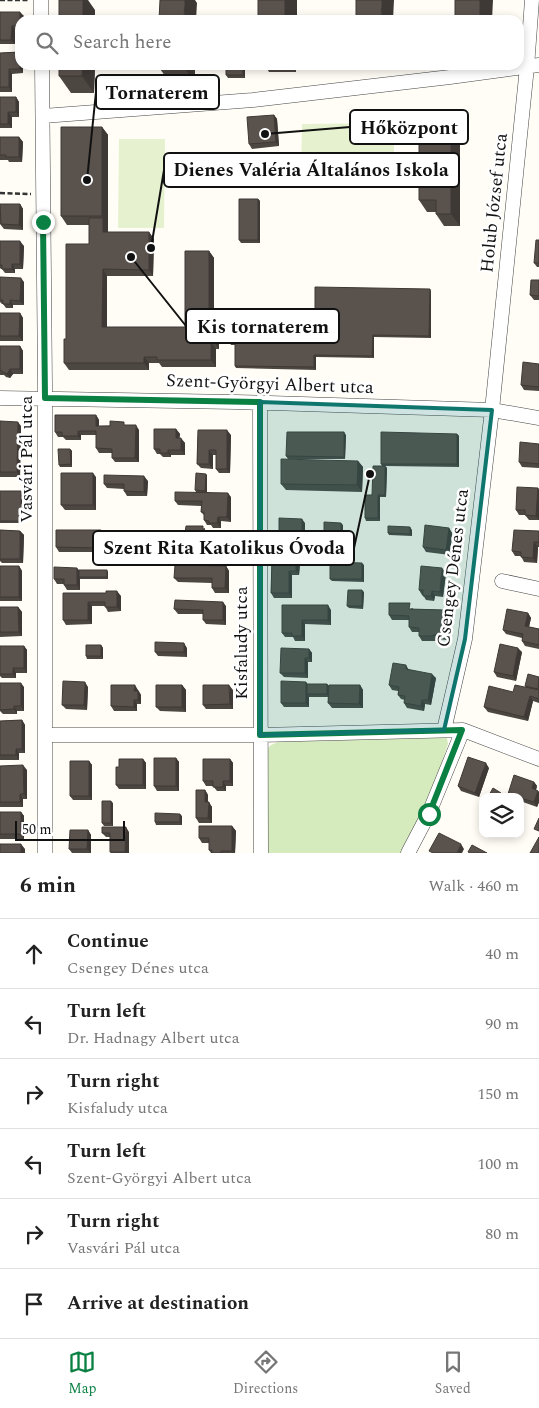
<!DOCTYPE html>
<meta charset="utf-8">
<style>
:root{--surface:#fff;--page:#f6f6f6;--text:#222;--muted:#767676;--line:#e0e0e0;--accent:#0b8043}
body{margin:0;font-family:Spectral,serif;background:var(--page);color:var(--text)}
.controls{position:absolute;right:15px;bottom:15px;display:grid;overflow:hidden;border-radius:10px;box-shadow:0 2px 8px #0003}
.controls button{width:45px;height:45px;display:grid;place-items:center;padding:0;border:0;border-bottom:1px solid var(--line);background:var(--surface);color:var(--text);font:25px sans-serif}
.scale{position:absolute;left:15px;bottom:12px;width:110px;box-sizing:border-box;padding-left:5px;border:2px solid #111;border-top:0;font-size:14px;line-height:18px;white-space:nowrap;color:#111;-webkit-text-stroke:4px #fff;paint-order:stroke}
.stop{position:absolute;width:15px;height:15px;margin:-11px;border:4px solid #0b8043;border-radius:50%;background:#fff}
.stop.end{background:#0b8043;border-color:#fff;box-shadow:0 1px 5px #0008}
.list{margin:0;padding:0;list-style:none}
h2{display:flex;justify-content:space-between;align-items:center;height:65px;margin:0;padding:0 20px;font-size:21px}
h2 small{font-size:16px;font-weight:400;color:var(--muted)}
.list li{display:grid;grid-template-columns:32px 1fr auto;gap:15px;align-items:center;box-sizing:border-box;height:70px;padding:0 20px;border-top:1px solid var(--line)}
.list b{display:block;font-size:19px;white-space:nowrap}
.list p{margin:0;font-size:16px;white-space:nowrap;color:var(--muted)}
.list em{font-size:16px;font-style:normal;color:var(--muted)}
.icon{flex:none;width:28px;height:28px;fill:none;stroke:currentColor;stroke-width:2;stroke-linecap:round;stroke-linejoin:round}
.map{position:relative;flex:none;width:539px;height:853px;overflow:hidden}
.search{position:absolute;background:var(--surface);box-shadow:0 2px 8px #0003;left:15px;right:15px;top:15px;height:55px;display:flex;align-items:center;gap:12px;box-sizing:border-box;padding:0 18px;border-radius:15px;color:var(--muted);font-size:19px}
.sheet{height:485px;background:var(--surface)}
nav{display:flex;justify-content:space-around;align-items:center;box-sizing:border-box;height:70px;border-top:1px solid var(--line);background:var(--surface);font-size:14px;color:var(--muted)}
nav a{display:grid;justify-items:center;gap:2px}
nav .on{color:var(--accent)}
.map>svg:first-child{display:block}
.green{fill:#d5ebbd}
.pitch{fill:#e6f2cf}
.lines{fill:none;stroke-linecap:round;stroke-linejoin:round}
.minor-casing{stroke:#444;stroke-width:15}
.path{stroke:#333;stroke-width:2.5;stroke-dasharray:5 2.5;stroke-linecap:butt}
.minor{stroke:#fff;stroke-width:14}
.wall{fill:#4d4742}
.shaded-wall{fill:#3f3936}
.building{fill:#5a524d;stroke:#3f3936}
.route{stroke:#0b8043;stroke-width:6}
.marked{fill:#0f766e;fill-opacity:0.2;stroke:#0f766e;stroke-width:4;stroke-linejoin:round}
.labels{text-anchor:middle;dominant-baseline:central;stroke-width:5;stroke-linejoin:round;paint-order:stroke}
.street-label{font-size:18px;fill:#111;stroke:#fff}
.leader{fill:none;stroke:#111;stroke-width:2}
.callout-dot{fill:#111;stroke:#fff;stroke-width:2}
.callout{fill:#fff;stroke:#111;stroke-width:2}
.callout-label{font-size:19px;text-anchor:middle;font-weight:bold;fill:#111}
</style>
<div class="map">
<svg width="539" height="853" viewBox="0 0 539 853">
<rect width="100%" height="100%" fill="#fffdf5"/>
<path class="green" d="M440,738H447L448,744L435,783L403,853H267V749L271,745L278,742Z"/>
<path class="pitch" d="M394,123V172H301L302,124Z
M119,139H165L164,228H118Z"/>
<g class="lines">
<g class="minor-casing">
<path id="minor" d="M41,0V20
M42,65L45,385V853
M43,116L253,100L450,77L539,65
M0,398L236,402L492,410L539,418
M260,402L261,853
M502,581L539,589
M444,730L465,639L492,410L527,67L532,0
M45,735H260L463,730L539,759
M408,853L429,813L463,730"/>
</g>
<path class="path" d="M0,0H28
M0,193L31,194"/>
<use href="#minor" class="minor"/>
</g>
<path class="wall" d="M0,12L24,16L20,20V30H15V44H0Z
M20,52L23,73L12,74V92H0V53Z
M59,65H95L94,93H71L59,76Z
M195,65V83H170L158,66Z
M265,65H296V72H269Z
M367,65H393V66Z
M243,67L245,69V78H228L226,75Z
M0,97H16L19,102V117H12V128H0Z
M274,115L277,119L279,146L252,149L249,144Z
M435,116L443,128H451L460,140V226H444L436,214V212H427L419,200Z
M102,127L108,135V232H149L154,239L153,276H107V327H185L209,251L214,258V327L219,334V349H216V367H162L159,363H149V370H69L64,363L66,339L89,244V225H67L61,216Z
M0,137H19L23,142L22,162H9L8,160H0Z
M258,199L260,201V243H241L239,240Z
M0,204H20L23,209V230L4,229L0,224Z
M539,240V267H537L534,263Z
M0,241L24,246L23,269H15V273H5L2,269H1L0,268Z
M0,277L24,282V305H13V308H6L3,304H2L0,302Z
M539,280V300H534L530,295Z
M430,289L431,292V338L374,337V358L316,357V370L236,368L235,366V345H231L230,343L315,332Z
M0,313H20L23,318V341H0Z
M0,346H20L23,351V374H13L10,378L6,377L4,375H0Z
M539,364V391L524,390L521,385Z
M96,415L99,420V426L126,425L139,430V462H115L112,458V453H99L96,448V435H81V440H66L63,437H58L55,432Z
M0,421L21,426L20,477H0Z
M176,429L180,434L179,438L185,443V455H171V457H163L160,454H157L154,449Z
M198,430L231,435L230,473H219L216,469V455H213V469L201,468L197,464Z
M457,434L459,436V467L385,466L387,468L386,497H380V521H366L365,518L382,466L381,464Z
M346,435L345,459H288L286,456Z
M539,444V468L522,467L519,462Z
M70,449L72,451V467H60L59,465Z
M358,461L363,467L362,492L286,490L281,484Z
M206,474L207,476V492L231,497V522L221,521V528H213L211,525H207L204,520V515L201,512V506L178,505L175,501L196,492L195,490Z
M96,477V510H65L61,505Z
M148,481L147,496H127L124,491V489L107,488L104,484Z
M538,488L539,490V520H529L525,515H519L516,510Z
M0,491L22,493V523H0Z
M305,523V547H282L279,542Z
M343,525V534H326L324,532Z
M205,528V533L229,539V555L181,554L177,549L186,533Z
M449,528L452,533L450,555L426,552L423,547Z
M0,530L20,531L24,535L23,563H2L0,561Z
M101,530L104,535V552H59L56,547Z
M412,530V536L389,535L388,533Z
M539,531V547H538L537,563L524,562L521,556H515L512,551Z
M272,559L300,564L299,575H292V598H274L271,593Z
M364,565V582L332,581L330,579Z
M0,566H19L22,571V601H0Z
M226,566L229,571V593H215L212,588V583L178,582L174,578Z
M79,570L108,572V579H80V590H67L64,585V584H57L54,579Z
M446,573L443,597L435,596L434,601L426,600L423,595H422L419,590Z
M364,592L363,609L349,608L347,606Z
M63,593L121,596V611L108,612L105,606H92V624L66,625L63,620Z
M282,605L331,610V625L305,624V641H295L293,637H285L282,633Z
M226,606V625L206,624L203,620V614H178L174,609Z
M0,607H18L22,612V636L0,637Z
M413,608V609L444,610L447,615V640L437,639V641H422L419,636V632H412L409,627V620H392L389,615Z
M528,613L531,618L529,627L539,629V649L525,646L522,641V638L506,634L503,630Z
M101,645L103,648V659H87L86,656Z
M0,646H24L27,650V673H16V678H2L0,676Z
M187,648V657L158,656L155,652Z
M309,649L312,653V662H308V678L284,677L280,673Z
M522,652L516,681L497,677L494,672Z
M406,665L409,670L436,678L431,705L425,704L424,711L407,708L404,703L405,700L401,699L398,695V691L392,690L389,685Z
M539,677V703L533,701L528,721L488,712L484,707L526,687L525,686Z
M0,683L24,687V711H17V714H3L0,711Z
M307,684H327L329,686L360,685L363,690V708H332L328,703V697H309V707H284L281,703Z
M182,685L186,690V712L160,711L156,707Z
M88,687L87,710L66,709L62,705Z
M138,690L141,695V704H137V711H114L111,706Z
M233,690V709H206L203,705Z
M22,720L25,725V753H19V760H0V721Z
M176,758L179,762V791H157L154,786Z
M143,759L146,763V789H119L116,785L119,767Z
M230,759L233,763V786H226V791H217L213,786H206L203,781Z
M89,761L92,765V800H73L70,796Z
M0,766L27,770V799H23V807H0Z
M489,768L479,797L461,791L458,786Z
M534,782L537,786L536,790L539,792V802L537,807L520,801V797H510L508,794Z
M205,790L208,795V802L212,807V823H199L196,818Z
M113,803V826H104L102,823Z
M0,812H21L24,816V839H0Z
M182,816V825H156L155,822Z
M232,826L236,831L235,853H211L209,850V843H202L199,838Z
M88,830L91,835V853H72L69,849Z
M129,832V853H111L110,852V837H106L102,833Z"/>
<path class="shaded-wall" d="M83,0H88L95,10V20H83Z
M185,0H195L197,3L196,20H184Z
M285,0H297V20H285Z
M382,0H394L393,20H381Z
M480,0H493L492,20H480Z
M20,12L24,16V20H20Z
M12,26L15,30V44L11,40Z
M20,65H23V73L20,69Z
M83,65H95L94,93L82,76Z
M183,65H195V83L183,66Z
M291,65H296V72Z
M243,67L245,69V78L243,75Z
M9,69L12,74V92L9,87Z
M16,97L19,102V117L16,112Z
M8,112L12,117V128L8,124Z
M274,115L277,119L279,146L276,142Z
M435,116L443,128H435Z
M102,127L108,135V225L102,216Z
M451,128L460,140V226L451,214Z
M19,137L23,142L22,162L19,157Z
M258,199L260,201V243L258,240Z
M20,204L23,209V230L19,225Z
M103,218L108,225V238L103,232Z
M149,232L154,239L153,276L149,270Z
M20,241L24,246L23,269L20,264Z
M209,251L214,258V334L209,327Z
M12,264L15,269V273L12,269Z
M103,269L107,276V333L102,327Z
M21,278L24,282V305L20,301Z
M430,289L431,292V338L429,336Z
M10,300L13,305V308L10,304Z
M20,313L23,318V341L19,336Z
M214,327L219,334V349L214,342Z
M373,335L374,337V358L372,356Z
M211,342L216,349V367L211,360Z
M20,346L23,351V374L20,369Z
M314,355L316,357V370L314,367Z
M144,357L149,363V370L144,363Z
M10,369L13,374L10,378L7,374Z
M96,415L99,420V430L96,426Z
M18,422L21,426L20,477L17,472Z
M136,425L139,430V462L135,458Z
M176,429L180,434L179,442L176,438Z
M227,430L231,435L230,473L227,469Z
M78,431L81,435V440L78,436Z
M344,432L346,435L345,459L344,457Z
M457,434L459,436V467L457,464Z
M181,438L185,443V455L181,450Z
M70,449L72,451V467L71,464Z
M168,450L171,455V457L168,453Z
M209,450L213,455V469L209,464Z
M358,461L363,467L362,492L357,485Z
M385,466L387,468L386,497L385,495Z
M93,473L96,477V510L93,505Z
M206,474L207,476V493L205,491Z
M144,476L148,481L147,496L144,492Z
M538,488L539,490V520L536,516Z
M21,491L22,493V523L21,521Z
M228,493L231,497V522L227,517Z
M378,495L380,497V521L378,518Z
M218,517L221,521V528L217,523Z
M302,519L305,523V547L302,543Z
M341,523L343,525V534L341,532Z
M410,527L412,530V536L410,534Z
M449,528L452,533L450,555L446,550Z
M101,530L104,535V552L101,548Z
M20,531L24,535L23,563L20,559Z
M226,534L229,539V555L225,550Z
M534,542L538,547L537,563L533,558Z
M296,559L300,564L299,575L296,571Z
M362,563L364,565V582L362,579Z
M19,566L22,571V601L19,597Z
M226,566L229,571V593L225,588Z
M77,568L81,572L79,577L80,579V590L77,585Z
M442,568L446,573L443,597L440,592Z
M107,570L108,572V579L107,577Z
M289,571L292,575V598L289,593Z
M362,590L364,592L363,609L362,606Z
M117,591L121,596V611L117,607Z
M432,591L435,596L434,601L431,596Z
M88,602L92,606V624L88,620Z
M223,602L226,606V625L223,620Z
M328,605L331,610V625L328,620Z
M18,607L22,612V636L19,632Z
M444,610L447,615V640L443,635Z
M528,613L531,618L528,631L525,626Z
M302,620L305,624V641L302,636Z
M184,643L187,648V657L184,652Z
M101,645L103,648V659L101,656Z
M24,646L27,650V673L24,668Z
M518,648L522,652L516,681L513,676Z
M309,649L312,653V662L309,658Z
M305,658L308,662V678L305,673Z
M13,668L16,673V678L13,674Z
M432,674L436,678L431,705L428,700Z
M85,682L88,687L87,710L84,705Z
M306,682L309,686L307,694L309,697V707L306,703Z
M21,683L24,687V711L21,706Z
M327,684L329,686V697L327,694Z
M135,685L141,695V704L138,700L134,691Z
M182,685L186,690V712L182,707Z
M229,685L233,690V709L230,704Z
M360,685L363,690V708L359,704Z
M530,696L533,701L528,721L524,717Z
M134,700L137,704V711L134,707Z
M422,700L425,704L424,711L421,706Z
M14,706L17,711V714L14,709Z
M22,720L25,725V753L22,749Z
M16,749L19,753V760L16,755Z
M176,758L179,762V791L176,786Z
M143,759L146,763V789L143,785Z
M230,759L233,763V786L230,781Z
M89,761L92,765V800L89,796Z
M486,763L489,768L479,797L475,793Z
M23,765L27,770V799L24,794Z
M223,781L226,786V791L223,787Z
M534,782L537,786L535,793L532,788Z
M205,790L208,795V807L205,802Z
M538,791L539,792V802L537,807L534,802Z
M20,794L23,799V807L20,802Z
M111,801L113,803V826L111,823Z
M209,802L212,807V823L208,818Z
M21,812L24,816V839L21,834Z
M180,814L182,816V825L180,822Z
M232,826L236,831L235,853H234L232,851Z
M126,827L129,832V853H126L125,852Z
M88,830L91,835V853L87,849Z
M21,844L25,849V853H21Z
M461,844L464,849L462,853H457Z"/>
<path class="building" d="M59,0H83V20H59Z
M160,0H185L184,20H159Z
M258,0H285V20H258Z
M356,0H382L381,20H356Z
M455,0H480V20H455Z
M0,12H20V26H12L11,40H0Z
M20,52V69H9V87H0V53Z
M59,65H83L82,76H59Z
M158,65H183V66H158Z
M226,67H243V75H226Z
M0,97H16V112H8V124H0Z
M274,115L276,142L249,144L247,117Z
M419,116H435V128H451V214H436V200H419Z
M61,127H102V216H61Z
M0,137H19V157H6V155H0Z
M239,199H258V240H239Z
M0,204H20L19,225L1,224Z
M89,218H103V232H149V270L103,269L102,327H185V251H209V327H214V342H211V360H157V357H144V363H64V339H66V244H89Z
M536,240H539V263H534Z
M0,241H20V264H12V269H2V265H0Z
M0,277L21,278L20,301L10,300V304H3V300H0Z
M531,280H539V296L530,295Z
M315,287L430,289L429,336L373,335L372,356L314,355V367L235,366V343H230V331L315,332Z
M0,313H20L19,336H0Z
M0,346H20V369H10L7,374L3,372L1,370H0Z
M523,362L539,364V387L521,385Z
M55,415H96V426H110V421L124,422V425H136L135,458H112V449L96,448V431H78V436H62V432H55Z
M0,421L18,422L17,472H0Z
M154,429H176V438H181V450H168V453H160V449H154Z
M198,430H227V469H216V450H209V464H197Z
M287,432H344V457L286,456Z
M381,432L457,434V464H381Z
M520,442L539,444V464L519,462Z
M58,449H70L71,464L59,465Z
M281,459L358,461L357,485L281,484Z
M373,466H385V495H378V518H365V495H372Z
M61,473H93V505H61Z
M196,473L206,474L205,491L195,490Z
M104,475L144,476V492L124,491V484H104Z
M517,487L538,488L536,516L525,515V510H516Z
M0,491H21V521H0Z
M175,492L228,493L227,517H218L217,523H209V521L204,520V512H201L202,501H175Z
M279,518L302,519V543L279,542Z
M324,522L341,523V532H324Z
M425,525L449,528L446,550L423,547Z
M186,526H203V533H185Z
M388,526L410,527V534L388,533Z
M0,530L20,531V559H0Z
M56,530H101V548L56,547Z
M514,530L539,531V542H534L533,558L521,557V552L512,551Z
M272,559H296V571H289V593H271Z
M330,562L362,563V579H330Z
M175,565L226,566L225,588H212V578H174Z
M0,566H19V597H0Z
M421,566L442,568L440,592L432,591L431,596H423V590H419Z
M54,567L77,568V585H64V579H54Z
M79,570H107V577H79Z
M348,590H362V606H347Z
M106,591H117V607H105V602H88V620H63V593H106Z
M175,600L223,602V620H203V610L174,609Z
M389,603H410L409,609L444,610L443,635H433V636H419V628L409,627V616L389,615Z
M282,605H328V620H302V636H292V633H282Z
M0,607H18L19,632H0Z
M507,609L528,613L525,626L539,629V645L522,641L523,634L503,630Z
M155,642L184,643V652H155Z
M500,644L518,648L513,676L494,672Z
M86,645H101V656H86Z
M0,646H24V668H13V674H0Z
M281,648L309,649V658H305V673H280Z
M393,663L406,665V669L432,674L428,700H422L421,706L404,703L405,696L398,695L399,687L389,685Z
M528,674L539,677L538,689L525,686Z
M63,681L85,682L84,705H62Z
M281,681L306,682V703H281Z
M0,683H21V706H14V709L0,710Z
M307,684H327V694H307Z
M111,685H135L134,691H138V700H134V707L111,706Z
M156,685H182V707H156Z
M203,685H229L230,704L203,705Z
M329,685H360L359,704L328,703Z
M515,685L539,690V699L530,696L524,717L484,707L489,686L513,692Z
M22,720V749H16V755H0V721Z
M468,757L486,763L475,793L458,786Z
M154,758H176V786H154Z
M119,759H143V785H116V767H119Z
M203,759H230V781H223V787H213V781H203Z
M70,761H89V796H70Z
M23,765L24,794H20V802H0V766Z
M514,775L534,782L532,788L538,791L534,802L520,798V797H517L508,794Z
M493,788L501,793L499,797H488Z
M196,790H205V802H209L208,818H196Z
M102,801H111V823H102Z
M0,812H21V834H0Z
M155,813L180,814V822H155Z
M539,818V831L534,829Z
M199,826H232V851H221V853H212V850H209V838H199Z
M102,827H126L125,852H110V833H102Z
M70,830H88L87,849H69Z
M439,833L461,844L457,853H433L429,851Z
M539,837V853H530Z
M0,844H21V853H0Z
M472,845L487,853H470L468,852Z"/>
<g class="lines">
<path class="route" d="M43,222L45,398L260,402V735L462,730L429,814"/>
</g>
<path class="marked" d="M260,402L492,410L465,639L444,730L260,735Z"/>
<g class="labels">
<g class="street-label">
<text transform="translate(494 203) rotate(-84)">Holub József utca</text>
<text transform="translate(270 384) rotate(2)">Szent-Györgyi Albert utca</text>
<text transform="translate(26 459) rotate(-90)">Vasvári Pál utca</text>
<text transform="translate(453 568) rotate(-83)">Csengey Dénes utca</text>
<text transform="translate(241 643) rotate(-90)">Kisfaludy utca</text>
</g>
</g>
<path class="leader" d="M87 180L96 92M265 134L350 127M151 248L164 170M131 257L186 326M370 474L354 548"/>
<g class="callout-dot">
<circle cx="87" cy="180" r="5"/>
<circle cx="265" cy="134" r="5"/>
<circle cx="151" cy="248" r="5"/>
<circle cx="131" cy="257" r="5"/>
<circle cx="370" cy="474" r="5"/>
</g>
<g class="callout">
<rect x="96" y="75" width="123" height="34" rx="5"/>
<rect x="350" y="110" width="118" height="34" rx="5"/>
<rect x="164" y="153" width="295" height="34" rx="5"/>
<rect x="186" y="309" width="153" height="34" rx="5"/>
<rect x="93" y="531" width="261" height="34" rx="5"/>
</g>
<g class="callout-label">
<text x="157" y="99">Tornaterem</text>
<text x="409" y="134">Hőközpont</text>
<text x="311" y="176">Dienes Valéria Általános Iskola</text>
<text x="263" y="333">Kis tornaterem</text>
<text x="224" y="554">Szent Rita Katolikus Óvoda</text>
</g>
</svg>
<div class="controls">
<button><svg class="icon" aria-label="layers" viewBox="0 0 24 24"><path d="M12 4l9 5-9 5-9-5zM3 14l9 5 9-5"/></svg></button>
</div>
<div class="scale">50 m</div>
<div class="stop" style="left:429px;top:814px"></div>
<div class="stop end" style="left:43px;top:222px"></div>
<div class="search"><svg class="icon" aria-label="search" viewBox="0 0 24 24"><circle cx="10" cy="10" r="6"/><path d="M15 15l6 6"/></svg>Search here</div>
</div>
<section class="sheet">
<h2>6 min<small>Walk · 460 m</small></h2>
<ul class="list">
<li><svg class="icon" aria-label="ahead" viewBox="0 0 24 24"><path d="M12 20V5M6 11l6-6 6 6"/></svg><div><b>Continue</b><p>Csengey Dénes utca</p></div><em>40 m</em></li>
<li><svg class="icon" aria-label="left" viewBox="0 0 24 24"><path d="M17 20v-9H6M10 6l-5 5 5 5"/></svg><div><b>Turn left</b><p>Dr. Hadnagy Albert utca</p></div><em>90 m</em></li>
<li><svg class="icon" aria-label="right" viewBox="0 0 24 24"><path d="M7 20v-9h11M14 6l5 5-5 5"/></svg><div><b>Turn right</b><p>Kisfaludy utca</p></div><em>150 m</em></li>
<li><svg class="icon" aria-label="left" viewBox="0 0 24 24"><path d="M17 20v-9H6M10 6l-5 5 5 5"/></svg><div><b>Turn left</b><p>Szent-Györgyi Albert utca</p></div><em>100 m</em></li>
<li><svg class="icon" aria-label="right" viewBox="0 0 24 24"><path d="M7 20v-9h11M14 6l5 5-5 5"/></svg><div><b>Turn right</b><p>Vasvári Pál utca</p></div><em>80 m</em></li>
<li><svg class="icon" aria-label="arrive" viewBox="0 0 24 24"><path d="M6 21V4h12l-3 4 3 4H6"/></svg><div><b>Arrive at destination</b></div></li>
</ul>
</section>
<nav>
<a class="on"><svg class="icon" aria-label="map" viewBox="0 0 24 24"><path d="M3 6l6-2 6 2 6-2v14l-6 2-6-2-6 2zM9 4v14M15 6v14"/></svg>Map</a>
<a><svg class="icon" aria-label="directions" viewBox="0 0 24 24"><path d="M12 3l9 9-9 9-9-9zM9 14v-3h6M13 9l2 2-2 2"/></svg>Directions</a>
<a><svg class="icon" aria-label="saved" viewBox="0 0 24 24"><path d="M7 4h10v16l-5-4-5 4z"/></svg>Saved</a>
</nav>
